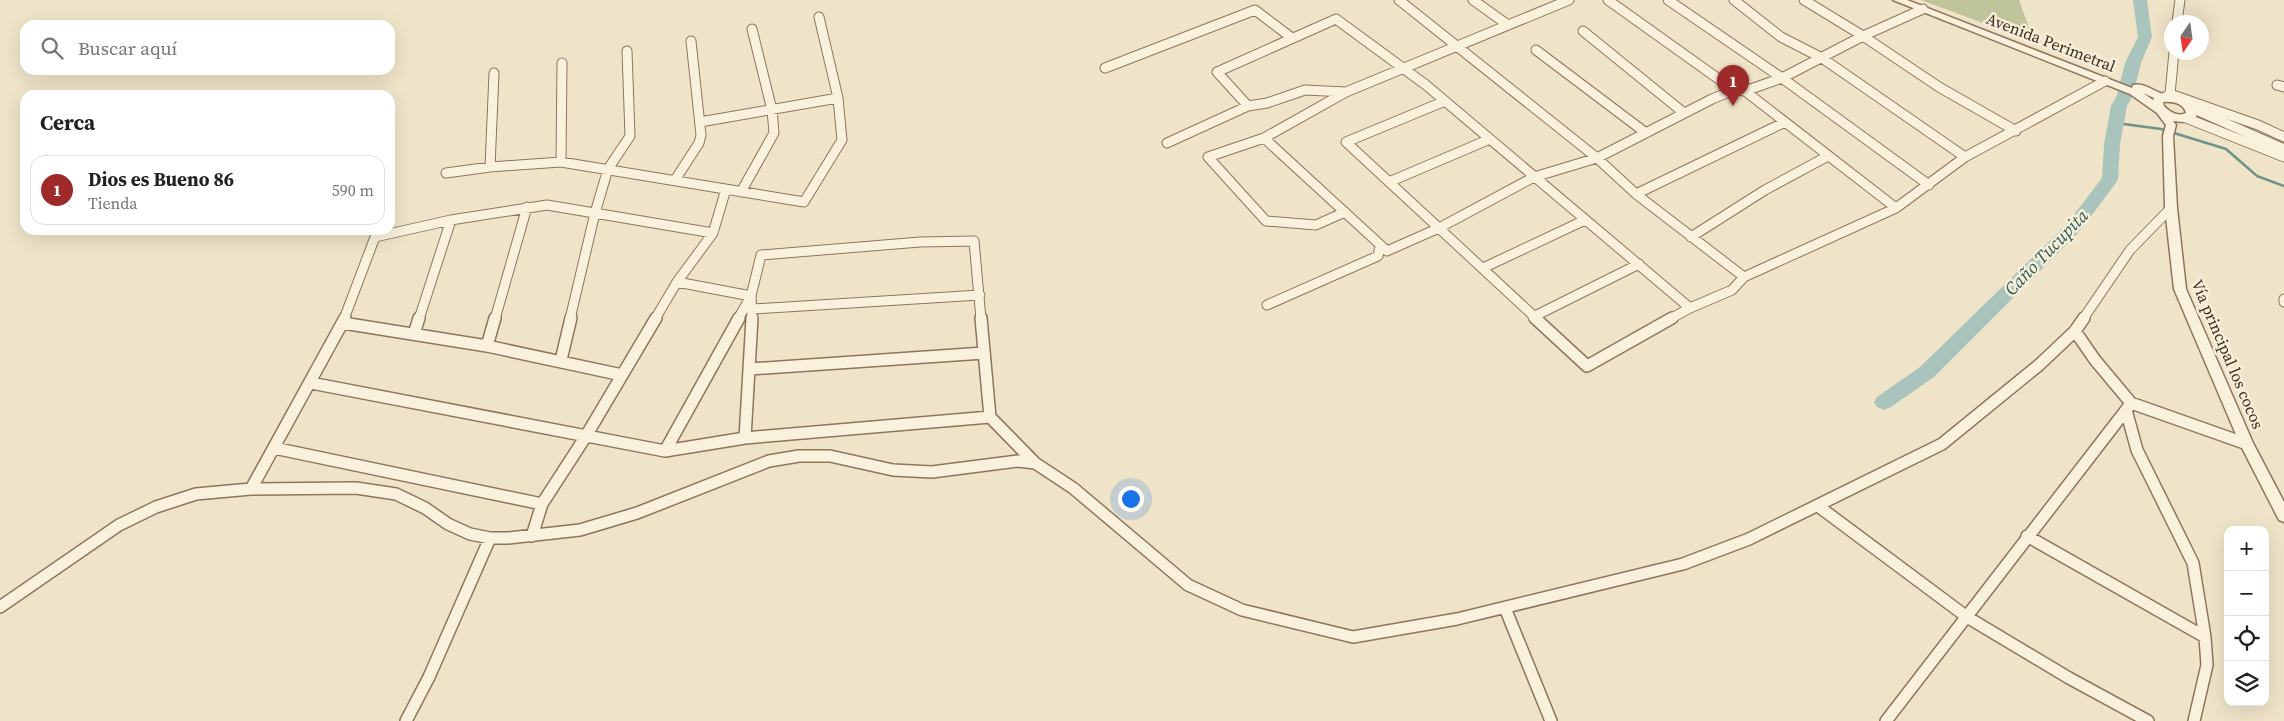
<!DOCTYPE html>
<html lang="es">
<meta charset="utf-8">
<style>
:root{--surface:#fff;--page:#f2f2f2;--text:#202124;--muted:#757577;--line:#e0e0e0;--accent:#9e2a2b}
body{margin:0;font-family:"Source Serif 4",serif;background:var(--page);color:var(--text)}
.controls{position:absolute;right:15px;bottom:15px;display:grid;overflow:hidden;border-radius:10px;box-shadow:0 5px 20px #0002}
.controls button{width:45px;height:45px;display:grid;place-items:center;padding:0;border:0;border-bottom:1px solid var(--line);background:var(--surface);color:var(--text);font:25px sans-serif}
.compass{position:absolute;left:2164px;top:15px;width:45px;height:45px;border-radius:50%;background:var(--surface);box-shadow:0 5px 20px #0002;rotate:193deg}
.you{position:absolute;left:1130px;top:498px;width:18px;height:18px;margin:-12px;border:4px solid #fff;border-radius:50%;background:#1a73e8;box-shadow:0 0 0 8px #1a73e833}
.badge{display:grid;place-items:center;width:32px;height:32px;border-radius:50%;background:var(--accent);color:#fff;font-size:16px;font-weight:700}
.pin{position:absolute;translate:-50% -41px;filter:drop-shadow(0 1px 2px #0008)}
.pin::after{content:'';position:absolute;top:26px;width:18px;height:15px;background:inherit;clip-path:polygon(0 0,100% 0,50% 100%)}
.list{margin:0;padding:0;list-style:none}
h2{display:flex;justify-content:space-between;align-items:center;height:65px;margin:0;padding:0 20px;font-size:21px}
h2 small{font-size:16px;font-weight:400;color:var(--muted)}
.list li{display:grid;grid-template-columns:32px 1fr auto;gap:15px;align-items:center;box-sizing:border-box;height:70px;margin:0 10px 10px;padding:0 10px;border:1px solid var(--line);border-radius:15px}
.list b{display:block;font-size:19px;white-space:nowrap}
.list p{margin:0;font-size:16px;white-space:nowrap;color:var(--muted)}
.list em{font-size:16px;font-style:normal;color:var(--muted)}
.icon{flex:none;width:28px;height:28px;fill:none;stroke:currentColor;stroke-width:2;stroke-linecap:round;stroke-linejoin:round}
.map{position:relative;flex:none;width:2284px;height:721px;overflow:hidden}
.search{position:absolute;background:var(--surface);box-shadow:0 5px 20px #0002;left:20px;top:20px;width:375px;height:55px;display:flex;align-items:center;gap:12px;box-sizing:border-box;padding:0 18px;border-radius:15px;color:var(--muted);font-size:19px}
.panel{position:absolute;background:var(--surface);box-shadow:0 5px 20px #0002;left:20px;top:90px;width:375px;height:145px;border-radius:15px}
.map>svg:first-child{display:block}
.cemetery{fill:#bfc49a}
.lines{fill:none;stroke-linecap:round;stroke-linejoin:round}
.stream{stroke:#6f938a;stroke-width:2.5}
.river{fill:#a9c4bc;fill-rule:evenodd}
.minor-far1-casing{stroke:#8d765c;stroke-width:11}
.minor-casing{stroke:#8d765c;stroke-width:14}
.tertiary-casing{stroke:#8d765c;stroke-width:3}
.minor-far1{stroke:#faf1dc;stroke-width:9}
.minor{stroke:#faf1dc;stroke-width:11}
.tertiary{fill:#faf1dc;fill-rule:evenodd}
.labels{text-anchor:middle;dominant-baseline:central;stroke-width:5;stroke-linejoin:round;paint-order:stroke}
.street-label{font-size:16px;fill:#3d2e20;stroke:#f7eed8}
.water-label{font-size:18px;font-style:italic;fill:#2f5d5a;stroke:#f7eed8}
</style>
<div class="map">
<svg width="2284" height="721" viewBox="0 0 2284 721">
<rect width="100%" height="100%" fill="#f0e4c8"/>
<path class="cemetery" d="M1921,0H2019L2034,42Z"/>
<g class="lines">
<path class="stream" d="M2116,123L2161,129L2226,149L2257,176L2284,186"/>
<path class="river" d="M2133,0H2147L2152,37L2141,63L2133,95L2127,106L2120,144L2118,179L2116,183L2079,232L1934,377L1891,407L1884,410L1877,407L1874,402L1877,397L1920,367L2067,224L2102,178L2104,144L2111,106L2117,95L2125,63L2138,37Z"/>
<g class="minor-far1-casing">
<path id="minor-far1" d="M1399,0L1597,158L1636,194L1744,277
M1473,0L1508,25
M1608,0L1734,90
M1668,0L1782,78L1929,185
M1734,0L1781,37L1822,58L1965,157
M1804,0L1863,36L1939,87L2016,131
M2177,22L2180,0
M1583,31L1684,113
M1536,50L1646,133
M1105,68L1255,10L1292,38
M2277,85L2284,87
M1745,91L1896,208
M1346,92L1569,0
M2170,94L2258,125L2284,137
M2165,97L2170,94L2174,52
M1445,101L1346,142L1537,319
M1248,106L1217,72L1336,19L1426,85L1690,308
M2189,107L2284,149
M2186,118L2284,157
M700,122L838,98
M1264,138L1208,157L1266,221L1316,225L1345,212
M1167,143L1248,106L1267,103L1305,90L1346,92L1264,138L1387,251L1439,228L1534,177L1597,158L1712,99L1734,90L1745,91L1782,78L1863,36L1923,9
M561,162L562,63
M490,167L494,73
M446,173L490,167L561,162L804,202L842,140L838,98L819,17
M675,180L699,143L701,135L691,41
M1389,182L1490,139
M741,192L774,133L772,110L752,29
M1636,194L1785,122
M1691,237L1765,190L1828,156
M1483,268L1585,220
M677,282L751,296L738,319
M2284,299V302
M1267,305L1378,256L1380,245
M753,309L980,295
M1533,317L1639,264
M344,319L375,237L451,220L547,205L713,233
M419,319L451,220
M495,319L527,207
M570,319L595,213L608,169L630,136L627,51
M655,319L677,282L713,233L726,189
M752,319L751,296L761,255L920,242L974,241L981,319
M1670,319L1690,308L1732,290L1744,277L1896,208L1965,157L2105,81
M2083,319L2130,250L2171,208"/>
</g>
<g class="minor-casing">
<path id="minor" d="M981,318L990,417L1035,463
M1535,318L1587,366L1672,318
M343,323L487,346L622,375
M2075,331L2095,360L2131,403L2126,410L2137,450L2193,563L2205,637L2207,665L2194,721
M414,334L419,318
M487,346L495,318
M561,360L571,318
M750,369L984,353
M311,383L665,451L745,438L990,417
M2131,403L2247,444
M745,438L752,318
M274,448L542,504
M665,451L739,318
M251,489L345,318
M1818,506L1967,617L2069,678L2148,721
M532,536L542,504L586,436L656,318
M2027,536L2205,637
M0,607L119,525L156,507L196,494L251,489L356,488L396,494L425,508L448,524L470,534L490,538H508L580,530L637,513L769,461L799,456H830L893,470L932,472L1018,461L1035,463L1073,488L1188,585L1242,610L1353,637L1457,619L1683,564L1749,539L1942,444L2039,365L2075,331L2084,318
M1505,608L1551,721
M406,721L429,677L490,538
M1886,721L2126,410"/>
</g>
<g class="tertiary-casing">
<path id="tertiary" d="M1893,0H1907L2132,88L2133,85C2144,82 2154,92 2164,94C2175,97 2202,99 2196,117L2183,122L2173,121L2176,125L2173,136L2177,208L2186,289L2253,443L2284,502V522L2279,520L2240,444L2174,289L2165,208L2163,136L2166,125L2157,113L2130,94ZM2143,93L2154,98L2153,100ZM2163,102C2172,101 2184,103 2186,113C2178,117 2170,112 2164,106Z"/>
</g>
<use href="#minor-far1" class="minor-far1"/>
<use href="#minor" class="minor"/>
<use href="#tertiary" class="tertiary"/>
</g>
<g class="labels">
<g class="street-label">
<text transform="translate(2051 42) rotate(21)">Avenida Perimetral</text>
<text transform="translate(2228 354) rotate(67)">Vía principal los cocos</text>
</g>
<g class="water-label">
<text transform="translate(2046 252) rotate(-46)">Caño Tucupita</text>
</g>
</g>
</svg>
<div class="controls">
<button>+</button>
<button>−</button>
<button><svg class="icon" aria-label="locate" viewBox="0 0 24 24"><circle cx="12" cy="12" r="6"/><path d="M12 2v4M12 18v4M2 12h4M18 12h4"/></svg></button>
<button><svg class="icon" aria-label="layers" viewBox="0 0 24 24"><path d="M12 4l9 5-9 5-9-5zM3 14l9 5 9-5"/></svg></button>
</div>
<svg class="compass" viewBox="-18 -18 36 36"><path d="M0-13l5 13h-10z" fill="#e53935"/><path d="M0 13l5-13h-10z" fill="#757577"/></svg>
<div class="you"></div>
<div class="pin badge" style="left:1733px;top:106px">1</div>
<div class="search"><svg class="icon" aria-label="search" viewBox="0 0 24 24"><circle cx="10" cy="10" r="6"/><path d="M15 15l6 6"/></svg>Buscar aquí</div>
<section class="panel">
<h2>Cerca<small></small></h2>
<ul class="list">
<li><span class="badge">1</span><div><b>Dios es Bueno 86</b><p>Tienda</p></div><em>590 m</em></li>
</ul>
</section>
</div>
